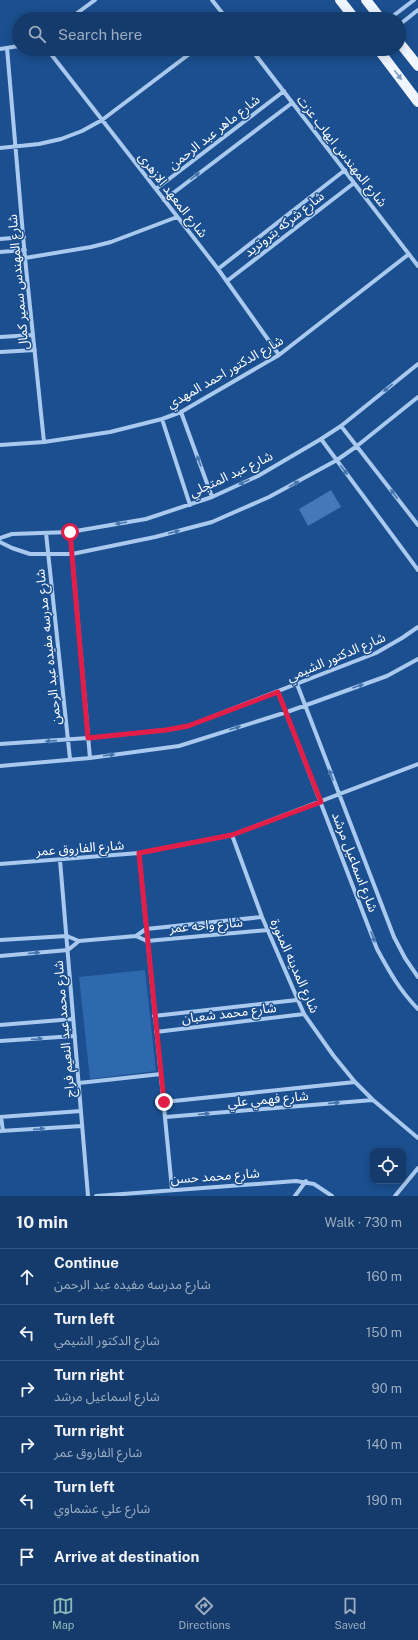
<!DOCTYPE html>
<meta charset="utf-8">
<style>
:root{--surface:#143b6b;--page:#214673;--text:#f1f3f6;--muted:#9dadc1;--line:#33557e;--accent:#8bbbb9}
body{margin:0;font-family:"Public Sans","Noto Sans Arabic",sans-serif;background:var(--page);color:var(--text)}
.controls{position:absolute;right:12px;bottom:12px;display:grid;overflow:hidden;border-radius:8px;box-shadow:0 2px 10px #0003}
.controls button{width:36px;height:36px;display:grid;place-items:center;padding:0;border:0;border-bottom:1px solid var(--line);background:var(--surface);color:var(--text);font:20px sans-serif}
.stop{position:absolute;width:12px;height:12px;margin:-9px;border:3px solid #e11d48;border-radius:50%;background:#fff}
.stop.end{background:#e11d48;border-color:#fff;box-shadow:0 1px 4px #0008}
.list{margin:0;padding:0;list-style:none}
h2{display:flex;justify-content:space-between;align-items:center;height:52px;margin:0;padding:0 16px;font-size:17px}
h2 small{font-size:13px;font-weight:400;color:var(--muted)}
.list li{display:grid;grid-template-columns:26px 1fr auto;gap:12px;align-items:center;box-sizing:border-box;height:56px;padding:0 16px;border-top:1px solid var(--line)}
.list b{display:block;font-size:15px;white-space:nowrap}
.list p{margin:0;font-size:13px;white-space:nowrap;color:var(--muted)}
.list em{font-size:13px;font-style:normal;color:var(--muted)}
.icon{flex:none;width:22px;height:22px;fill:none;stroke:currentColor;stroke-width:2;stroke-linecap:round;stroke-linejoin:round}
.map{position:relative;flex:none;width:418px;height:1196px;overflow:hidden}
.search{position:absolute;background:var(--surface);box-shadow:0 2px 10px #0003;left:12px;right:12px;top:12px;height:44px;display:flex;align-items:center;gap:10px;box-sizing:border-box;padding:0 14px;border-radius:22px;color:var(--muted);font-size:15px}
.sheet{height:388px;background:var(--surface)}
nav{display:flex;justify-content:space-around;align-items:center;box-sizing:border-box;height:56px;border-top:1px solid var(--line);background:var(--surface);font-size:11px;color:var(--muted)}
nav a{display:grid;justify-items:center;gap:2px}
nav .on{color:var(--accent)}
.map>svg:first-child{display:block}
.green{fill:#2e69ad}
.building{fill:#4478b7}
.lines{fill:none;stroke-linecap:round;stroke-linejoin:round}
.minor{stroke:#a9c9ee;stroke-width:4}
.primary{stroke:#f0f6ff;stroke-width:10}
.oneway{fill:#7b9ac1}
.oneway2{fill:#4674ac}
.route{stroke:#e11d48;stroke-width:5}
.labels{text-anchor:middle;dominant-baseline:central;stroke-width:3;stroke-linejoin:round;paint-order:stroke}
.street-label{font-size:13px;fill:#fff;stroke:#1b4f8f}
</style>
<div class="map">
<svg width="418" height="1196" viewBox="0 0 418 1196">
<rect width="100%" height="100%" fill="#1b4f8f"/>
<path class="green" d="M145,970L156,1071L90,1079L79,977Z"/>
<path class="building" d="M331,490L341,507L308,526L299,509Z"/>
<g class="lines">
<path class="minor" d="M212,0L227,19
M69,19L95,0
M389,19L414,0
M399,25L418,10
M7,48L25,258L44,442
M0,49L19,46
M47,49L218,269L279,355
M251,49L418,266
M0,148L39,144L61,139L82,131L102,120L196,49
M156,189L284,91
M164,200L292,103
M0,239L24,237
M0,252L25,250
M25,258L91,247L111,242L177,217
M218,269L345,170
M227,281L354,183
M0,337L33,335
M0,352L35,350
M181,412L212,497
M162,419L190,505
M341,426L418,525
M321,439L418,570
M0,445L44,442L110,432L162,419L181,412L279,355L409,254
M70,532L90,758
M46,533L70,759
M0,538L12,534L70,532L146,519L212,497L258,476L321,439L341,426L418,364
M0,542L12,548L30,554H72L155,537L212,522L269,497L337,460L357,446L418,397
M297,684L394,937L405,958L418,977
M278,692L377,949C389,971 400,991 418,1009
M0,744L88,738L166,730L188,726L376,653L402,638L418,627
M0,766L90,758L179,746L287,712L387,676L418,659
M232,835L262,917L304,1014L333,1055L355,1082L373,1100L418,1138
M139,853L172,1189
M60,860L88,1196
M0,864L139,853L232,835L418,764
M136,936L146,929L262,917
M0,940L67,936L79,941L136,936L147,941L268,930
M0,956L68,950L79,941
M154,1016L297,1000
M0,1025L73,1019
M156,1032L304,1014
M0,1041L75,1036
M79,1083L161,1074
M164,1102L355,1082
M0,1117L81,1111
M1,1117L3,1131
M166,1117L373,1100
M0,1131L82,1126
M96,1196L296,1181L314,1184L332,1196
M295,1196L306,1181
M395,1196L418,1168"/>
<path class="primary" d="M340,0L355,19
M366,0L381,19
M399,42L418,66
M378,49L418,102"/>
</g>
<defs><path id="oneway-solid" d="M-6-.8H1V-3.2L6.5 0L1 3.2V.8H-6Z"/></defs>
<use class="oneway" href="#oneway-solid" transform="translate(398 75) rotate(53)"/>
<g class="oneway2">
<use href="#oneway-solid" transform="translate(195 176) rotate(-37)"/>
<use href="#oneway-solid" transform="translate(388 388) rotate(141)"/>
<use href="#oneway-solid" transform="translate(199 461) rotate(-110)"/>
<use href="#oneway-solid" transform="translate(344 470) rotate(53)"/>
<use href="#oneway-solid" transform="translate(244 482) rotate(155)"/>
<use href="#oneway-solid" transform="translate(294 484) rotate(-29)"/>
<use href="#oneway-solid" transform="translate(394 494) rotate(-127)"/>
<use href="#oneway-solid" transform="translate(121 523) rotate(170)"/>
<use href="#oneway-solid" transform="translate(174 532) rotate(-15)"/>
<use href="#oneway-solid" transform="translate(358 686) rotate(-19)"/>
<use href="#oneway-solid" transform="translate(235 728) rotate(-17)"/>
<use href="#oneway-solid" transform="translate(51 741) rotate(176)"/>
<use href="#oneway-solid" transform="translate(109 755) rotate(-7)"/>
<use href="#oneway-solid" transform="translate(331 775) rotate(-111)"/>
<use href="#oneway-solid" transform="translate(373 937) rotate(69)"/>
<use href="#oneway-solid" transform="translate(34 953) rotate(-5)"/>
<use href="#oneway-solid" transform="translate(37 1039) rotate(-4)"/>
<use href="#oneway-solid" transform="translate(334 1103) rotate(-5)"/>
<use href="#oneway-solid" transform="translate(204 1114) rotate(-5)"/>
<use href="#oneway-solid" transform="translate(39 1129) rotate(-4)"/>
</g>
<g class="lines">
<path class="route" d="M70,532L88,738L166,730L188,726L278,692L321,802L232,835L139,853L164,1102"/>
</g>
<g class="labels">
<g class="street-label">
<text transform="translate(214 132) rotate(-38)">شارع ماهر عبد الرحمن</text>
<text transform="translate(342 151) rotate(52)">شارع المهندس ايهاب عزت</text>
<text transform="translate(173 195) rotate(52)">شارع المعهد الازهرى</text>
<text transform="translate(284 224) rotate(-38)">شارع شركه بتروتريد</text>
<text transform="translate(18 282) rotate(-95)">شارع المهندس سمير كمال</text>
<text transform="translate(225 372) rotate(-30)">شارع الدكتور احمد المهدي</text>
<text transform="translate(231 474) rotate(-25)">شارع عبد المتجلي</text>
<text transform="translate(48 647) rotate(-96)">شارع مدرسه مفيده عبد الرحمن</text>
<text transform="translate(336 657) rotate(-23)">شارع الدكتور الشيمي</text>
<text transform="translate(80 848) rotate(-4)">شارع الفاروق عمر</text>
<text transform="translate(355 862) rotate(69)">شارع اسماعيل مرشد</text>
<text transform="translate(206 925) rotate(-5)">شارع واحه عمر</text>
<text transform="translate(295 966) rotate(66)">شارع المدينه المنورة</text>
<text transform="translate(229 1013) rotate(-7)">شارع محمد شعبان</text>
<text transform="translate(64 1029) rotate(-95)">شارع محمد عبد النعيم فراج</text>
<text transform="translate(268 1099) rotate(-5)">شارع فهمي علي</text>
<text transform="translate(215 1176) rotate(-4)">شارع محمد حسن</text>
</g>
</g>
</svg>
<div class="controls">
<button><svg class="icon" aria-label="locate" viewBox="0 0 24 24"><circle cx="12" cy="12" r="6"/><path d="M12 2v4M12 18v4M2 12h4M18 12h4"/></svg></button>
</div>
<div class="stop" style="left:70px;top:532px"></div>
<div class="stop end" style="left:164px;top:1102px"></div>
<div class="search"><svg class="icon" aria-label="search" viewBox="0 0 24 24"><circle cx="10" cy="10" r="6"/><path d="M15 15l6 6"/></svg>Search here</div>
</div>
<section class="sheet">
<h2>10 min<small>Walk · 730 m</small></h2>
<ul class="list">
<li><svg class="icon" aria-label="ahead" viewBox="0 0 24 24"><path d="M12 20V5M6 11l6-6 6 6"/></svg><div><b>Continue</b><p>شارع مدرسه مفيده عبد الرحمن</p></div><em>160 m</em></li>
<li><svg class="icon" aria-label="left" viewBox="0 0 24 24"><path d="M17 20v-9H6M10 6l-5 5 5 5"/></svg><div><b>Turn left</b><p>شارع الدكتور الشيمي</p></div><em>150 m</em></li>
<li><svg class="icon" aria-label="right" viewBox="0 0 24 24"><path d="M7 20v-9h11M14 6l5 5-5 5"/></svg><div><b>Turn right</b><p>شارع اسماعيل مرشد</p></div><em>90 m</em></li>
<li><svg class="icon" aria-label="right" viewBox="0 0 24 24"><path d="M7 20v-9h11M14 6l5 5-5 5"/></svg><div><b>Turn right</b><p>شارع الفاروق عمر</p></div><em>140 m</em></li>
<li><svg class="icon" aria-label="left" viewBox="0 0 24 24"><path d="M17 20v-9H6M10 6l-5 5 5 5"/></svg><div><b>Turn left</b><p>شارع علي عشماوي</p></div><em>190 m</em></li>
<li><svg class="icon" aria-label="arrive" viewBox="0 0 24 24"><path d="M6 21V4h12l-3 4 3 4H6"/></svg><div><b>Arrive at destination</b></div></li>
</ul>
</section>
<nav>
<a class="on"><svg class="icon" aria-label="map" viewBox="0 0 24 24"><path d="M3 6l6-2 6 2 6-2v14l-6 2-6-2-6 2zM9 4v14M15 6v14"/></svg>Map</a>
<a><svg class="icon" aria-label="directions" viewBox="0 0 24 24"><path d="M12 3l9 9-9 9-9-9zM9 14v-3h6M13 9l2 2-2 2"/></svg>Directions</a>
<a><svg class="icon" aria-label="saved" viewBox="0 0 24 24"><path d="M7 4h10v16l-5-4-5 4z"/></svg>Saved</a>
</nav>
